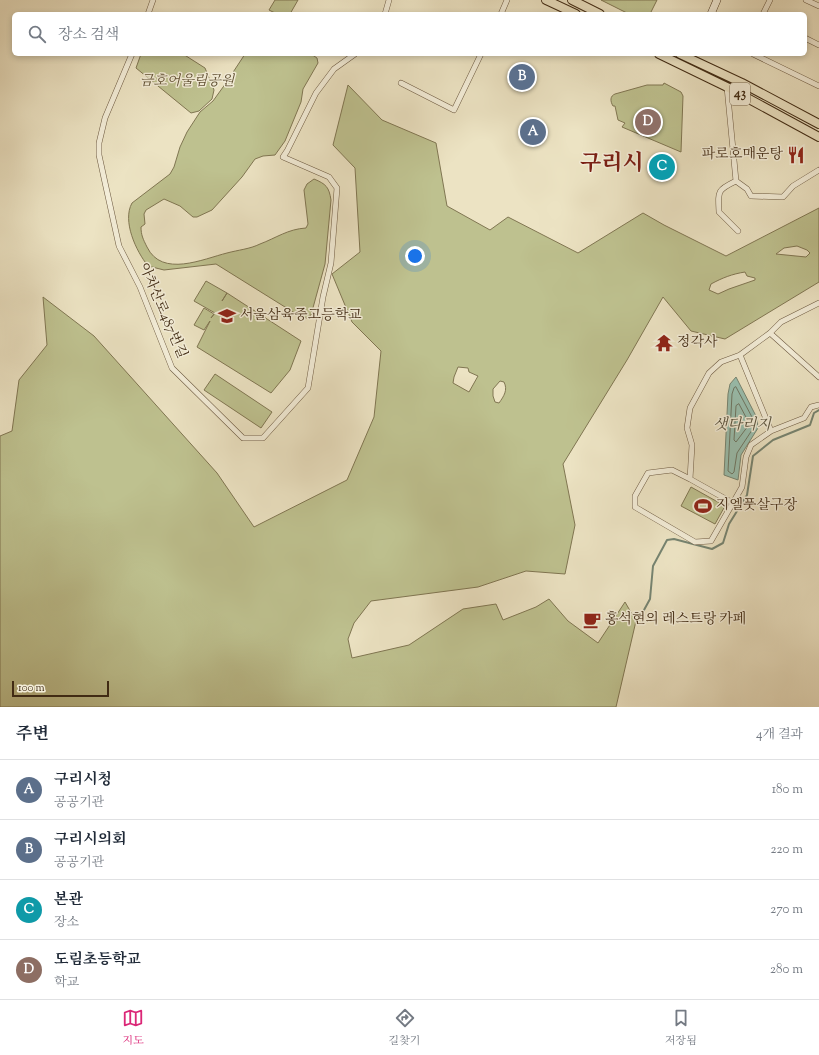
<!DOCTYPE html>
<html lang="ko">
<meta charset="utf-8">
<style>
:root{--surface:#fff;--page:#f2f2f3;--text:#1f2937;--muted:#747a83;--line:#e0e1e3;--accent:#db2777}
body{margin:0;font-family:"Sorts Mill Goudy","Noto Serif KR",serif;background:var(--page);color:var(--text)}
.scale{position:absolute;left:12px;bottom:10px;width:97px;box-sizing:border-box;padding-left:4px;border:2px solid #412b14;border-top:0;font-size:11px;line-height:14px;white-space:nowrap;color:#412b14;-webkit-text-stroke:3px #f3edd8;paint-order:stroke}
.you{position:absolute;left:415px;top:256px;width:14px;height:14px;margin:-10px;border:3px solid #fff;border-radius:50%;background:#1a73e8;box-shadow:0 0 0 6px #1a73e833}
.badge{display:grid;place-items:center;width:26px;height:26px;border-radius:50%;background:var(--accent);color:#fff;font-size:13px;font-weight:700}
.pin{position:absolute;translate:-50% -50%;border:2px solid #fff;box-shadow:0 1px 4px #0006}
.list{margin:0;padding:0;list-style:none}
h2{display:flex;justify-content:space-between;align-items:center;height:52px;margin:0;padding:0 16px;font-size:17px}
h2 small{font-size:13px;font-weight:400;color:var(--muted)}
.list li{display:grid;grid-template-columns:26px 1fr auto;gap:12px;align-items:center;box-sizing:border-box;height:60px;padding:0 16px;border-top:1px solid var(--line)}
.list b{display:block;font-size:15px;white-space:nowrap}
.list p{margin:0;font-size:13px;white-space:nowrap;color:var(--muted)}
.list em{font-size:13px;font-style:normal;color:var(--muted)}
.icon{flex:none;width:22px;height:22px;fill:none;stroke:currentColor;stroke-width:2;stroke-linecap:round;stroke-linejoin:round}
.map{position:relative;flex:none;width:819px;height:707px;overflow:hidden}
.search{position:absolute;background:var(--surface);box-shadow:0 2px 6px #0003;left:12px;right:12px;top:12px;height:44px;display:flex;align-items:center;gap:10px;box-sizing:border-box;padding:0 14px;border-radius:6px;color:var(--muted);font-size:15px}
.sheet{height:292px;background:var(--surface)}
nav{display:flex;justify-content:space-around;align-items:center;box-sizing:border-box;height:56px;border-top:1px solid var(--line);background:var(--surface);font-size:11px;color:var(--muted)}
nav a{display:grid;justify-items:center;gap:2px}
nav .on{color:var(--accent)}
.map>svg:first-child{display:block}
.green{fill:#bec18f;stroke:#807652;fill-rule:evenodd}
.water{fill:#99bfaf;stroke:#768471}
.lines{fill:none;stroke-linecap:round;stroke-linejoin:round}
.shore{stroke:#6d7562;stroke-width:1}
.stream{stroke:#768471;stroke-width:2}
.street-casing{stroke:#6c5940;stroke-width:6}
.secondary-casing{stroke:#412b14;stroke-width:8}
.primary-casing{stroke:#412b14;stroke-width:10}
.street{stroke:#f3edd8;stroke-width:5}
.secondary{stroke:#f3edd8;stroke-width:7}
.primary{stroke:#ece3c3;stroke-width:8}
.labels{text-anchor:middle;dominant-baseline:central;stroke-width:3;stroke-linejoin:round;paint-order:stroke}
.shield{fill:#f3edd8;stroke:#76654f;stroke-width:1}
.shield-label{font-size:13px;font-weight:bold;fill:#412b14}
.park-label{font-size:14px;font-style:italic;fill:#605033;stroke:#f3edd8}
.poi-label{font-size:14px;fill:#412b14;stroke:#f3edd8;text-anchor:start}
.street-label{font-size:14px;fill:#412b14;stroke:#f3edd8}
.water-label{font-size:15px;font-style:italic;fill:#57503b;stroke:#f3edd8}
.town-label{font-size:22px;font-weight:bold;fill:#7a1f14;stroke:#f3edd8}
</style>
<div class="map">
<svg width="819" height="707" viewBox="0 0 819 707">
<rect width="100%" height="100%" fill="#ece3c3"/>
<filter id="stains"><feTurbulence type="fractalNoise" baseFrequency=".005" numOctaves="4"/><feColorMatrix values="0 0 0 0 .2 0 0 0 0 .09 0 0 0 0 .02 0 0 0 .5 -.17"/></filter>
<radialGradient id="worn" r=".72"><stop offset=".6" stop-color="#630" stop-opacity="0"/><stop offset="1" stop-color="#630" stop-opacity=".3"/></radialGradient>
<path class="green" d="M275,0H298L290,14H277L269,10Z
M601,0H657L650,14H629Z
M141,54H183L205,68L214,90L212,99L199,111L191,113L136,68Z
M245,54H311L317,58L318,63L303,89L301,102L285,141L275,155L263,156L255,159L242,177L212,210L197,217H193L180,206L164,199L146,210L144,214L145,224L141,227C141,235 143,239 147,247C162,278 203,259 227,253C238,250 250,249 260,244C276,238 288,229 306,228L308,224L304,190L307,184L314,179C326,184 329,187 331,200L325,264L311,315L307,318L301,317L216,264L164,270L148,266C136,251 122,221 132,203L170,174L174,167L180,147L187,132L200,112L213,101L226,83Z
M664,83L681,92L683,96L681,152L622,127L625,123L618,120L615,106H613C610,101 610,96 615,94L647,85H663Z
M348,85L382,120L436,143L447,206L490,230L508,217L578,253L643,213L664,225L726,256L819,208V282L725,339L691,331L663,297L627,360L563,464L575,525L565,574L526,571L478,587L371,601L354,623L348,639L352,658L409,645L463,609L496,604L503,620L536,607L549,599L568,621L598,643L625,602L636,621L616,707H0V436L12,431L19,380L47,345L43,297L94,336L217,473L254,527L347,480L374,417L381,351L352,322L332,274L360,252L355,168L333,145ZM797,246L807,250L810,253L806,257L776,254L784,248ZM745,272L747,276L755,278V280L729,289L718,294L709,290L711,284C722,278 732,274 745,272ZM458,367L468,368L469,372L478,376L469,392L453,383L454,377ZM500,381L504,382C508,390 504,396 499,403L495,402L493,396V389Z
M206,281L227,293L222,301L227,293L301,341L290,370L271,393L197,347L210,321L204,330L194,325L204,308L214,314L211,318L215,313L194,301Z
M215,374L272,412L261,428L204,390Z
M691,487L725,506L715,524L681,506Z"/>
<path class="water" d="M736,377L757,418L758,428L741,455L738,480L724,475L728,394L730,384Z"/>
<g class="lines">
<path class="shore" d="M736,387L753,419L754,427L737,453L734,472L732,474L728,471L732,394L734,388Z
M739,404L748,421V426L736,442L734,440L736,406Z"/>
<path class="stream" d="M638,621L650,599L653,566L667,540L674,539L712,549L723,543L729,524L747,495L753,456L773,440L810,425L814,413L819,410"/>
<g class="street-casing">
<path id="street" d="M806,0L819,6
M148,14L153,0
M385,14L389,0
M501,14L507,0
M763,14L770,0
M805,38L819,45
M132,54L105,118L99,143V155L104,178L119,246L140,287L172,368L243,438H263L308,388L323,297L331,263L337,188L329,177L283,157L287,151L316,93L334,69L355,54
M753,54L819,86
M401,83L454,110L481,54
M727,87L736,181L747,189L751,196L783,197L793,186L819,170
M736,181C717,190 718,191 719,212L738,231
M819,303L781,322L770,333L740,355L721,362L709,373L690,408L687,428L692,445L690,479L672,470L648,473L635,496V507L695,542L711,541L742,487L746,457L751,445L771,431L804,418L811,407L819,405
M770,333L819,377
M740,355L771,431
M690,479L733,503"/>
</g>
<g class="secondary-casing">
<path id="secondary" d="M711,14L717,0"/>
</g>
<g class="primary-casing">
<path id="primary" d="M546,0L576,14
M572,0L600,14
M659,54L727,87L819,137
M680,54L742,83L819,124"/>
</g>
<use href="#street" class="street"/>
<use href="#secondary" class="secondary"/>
<use href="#primary" class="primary"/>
</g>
<defs>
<g id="restaurant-bare" transform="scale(1.38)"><path d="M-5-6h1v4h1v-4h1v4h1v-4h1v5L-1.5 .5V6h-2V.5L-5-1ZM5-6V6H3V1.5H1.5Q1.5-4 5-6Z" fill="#8f2418" stroke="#f3edd8" stroke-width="2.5" paint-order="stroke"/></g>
<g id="school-bare" transform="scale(1.38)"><path d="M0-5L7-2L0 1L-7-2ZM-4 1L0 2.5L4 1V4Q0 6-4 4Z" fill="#8f2418" stroke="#f3edd8" stroke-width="2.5" paint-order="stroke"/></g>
<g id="temple-bare" transform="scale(1.38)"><path d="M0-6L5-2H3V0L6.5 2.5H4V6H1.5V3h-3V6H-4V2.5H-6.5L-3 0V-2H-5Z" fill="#8f2418" stroke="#f3edd8" stroke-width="2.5" paint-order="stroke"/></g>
<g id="stadium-bare" transform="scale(1.38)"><path d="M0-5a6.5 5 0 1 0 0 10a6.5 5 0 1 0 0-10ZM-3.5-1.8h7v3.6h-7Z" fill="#8f2418" stroke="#f3edd8" stroke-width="2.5" paint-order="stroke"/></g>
<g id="cafe-bare" transform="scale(1.38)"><path d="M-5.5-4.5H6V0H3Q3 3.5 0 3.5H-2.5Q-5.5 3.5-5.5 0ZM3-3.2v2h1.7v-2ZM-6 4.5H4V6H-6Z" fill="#8f2418" stroke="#f3edd8" stroke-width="2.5" paint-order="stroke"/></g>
</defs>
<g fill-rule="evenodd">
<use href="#restaurant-bare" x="796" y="155"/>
<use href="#school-bare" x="227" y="316"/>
<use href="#temple-bare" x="664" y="343"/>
<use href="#stadium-bare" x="703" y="506"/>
<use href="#cafe-bare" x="592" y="620"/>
</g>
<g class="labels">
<rect class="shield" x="730" y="83" width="20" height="22" rx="3"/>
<g class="shield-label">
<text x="740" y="94">43</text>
</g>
<g class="park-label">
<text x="187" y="82">금호어울림공원</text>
</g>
<g class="poi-label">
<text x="783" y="155" text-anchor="end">파로호매운탕</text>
<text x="240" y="316">서울삼육중고등학교</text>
<text x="677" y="343">정각사</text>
<text x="716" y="506">지엘풋살구장</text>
<text x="605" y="620">홍석현의 레스트랑 카페</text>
</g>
<g class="street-label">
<text transform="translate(162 311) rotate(67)">아차산로487번길</text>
</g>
<g class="water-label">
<text x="742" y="425">샛다리지</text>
</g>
<g class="town-label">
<text x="612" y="165">구리시</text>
</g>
</g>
<rect width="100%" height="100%" filter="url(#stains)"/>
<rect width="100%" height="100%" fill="url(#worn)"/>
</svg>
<div class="scale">100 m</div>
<div class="you"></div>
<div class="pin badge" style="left:533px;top:132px;background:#5c6f8a">A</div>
<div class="pin badge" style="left:522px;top:77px;background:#5c6f8a">B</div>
<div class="pin badge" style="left:662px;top:167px;background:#0f9aa8">C</div>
<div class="pin badge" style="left:648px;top:122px;background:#8d6e63">D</div>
<div class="search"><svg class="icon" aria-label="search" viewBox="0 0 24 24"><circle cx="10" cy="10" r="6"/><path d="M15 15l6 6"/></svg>장소 검색</div>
</div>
<section class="sheet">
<h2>주변<small>4개 결과</small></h2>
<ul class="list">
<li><span class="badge" style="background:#5c6f8a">A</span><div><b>구리시청</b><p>공공기관</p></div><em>180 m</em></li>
<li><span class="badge" style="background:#5c6f8a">B</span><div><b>구리시의회</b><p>공공기관</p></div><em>220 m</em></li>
<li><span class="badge" style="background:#0f9aa8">C</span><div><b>본관</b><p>장소</p></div><em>270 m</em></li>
<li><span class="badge" style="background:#8d6e63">D</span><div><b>도림초등학교</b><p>학교</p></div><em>280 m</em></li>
</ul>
</section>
<nav>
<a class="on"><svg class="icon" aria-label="map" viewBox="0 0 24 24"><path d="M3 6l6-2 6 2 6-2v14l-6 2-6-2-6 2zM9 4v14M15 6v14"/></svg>지도</a>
<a><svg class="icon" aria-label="directions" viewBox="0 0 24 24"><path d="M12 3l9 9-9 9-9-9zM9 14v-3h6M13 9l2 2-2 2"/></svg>길찾기</a>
<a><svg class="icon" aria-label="saved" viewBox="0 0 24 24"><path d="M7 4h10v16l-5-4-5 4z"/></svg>저장됨</a>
</nav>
